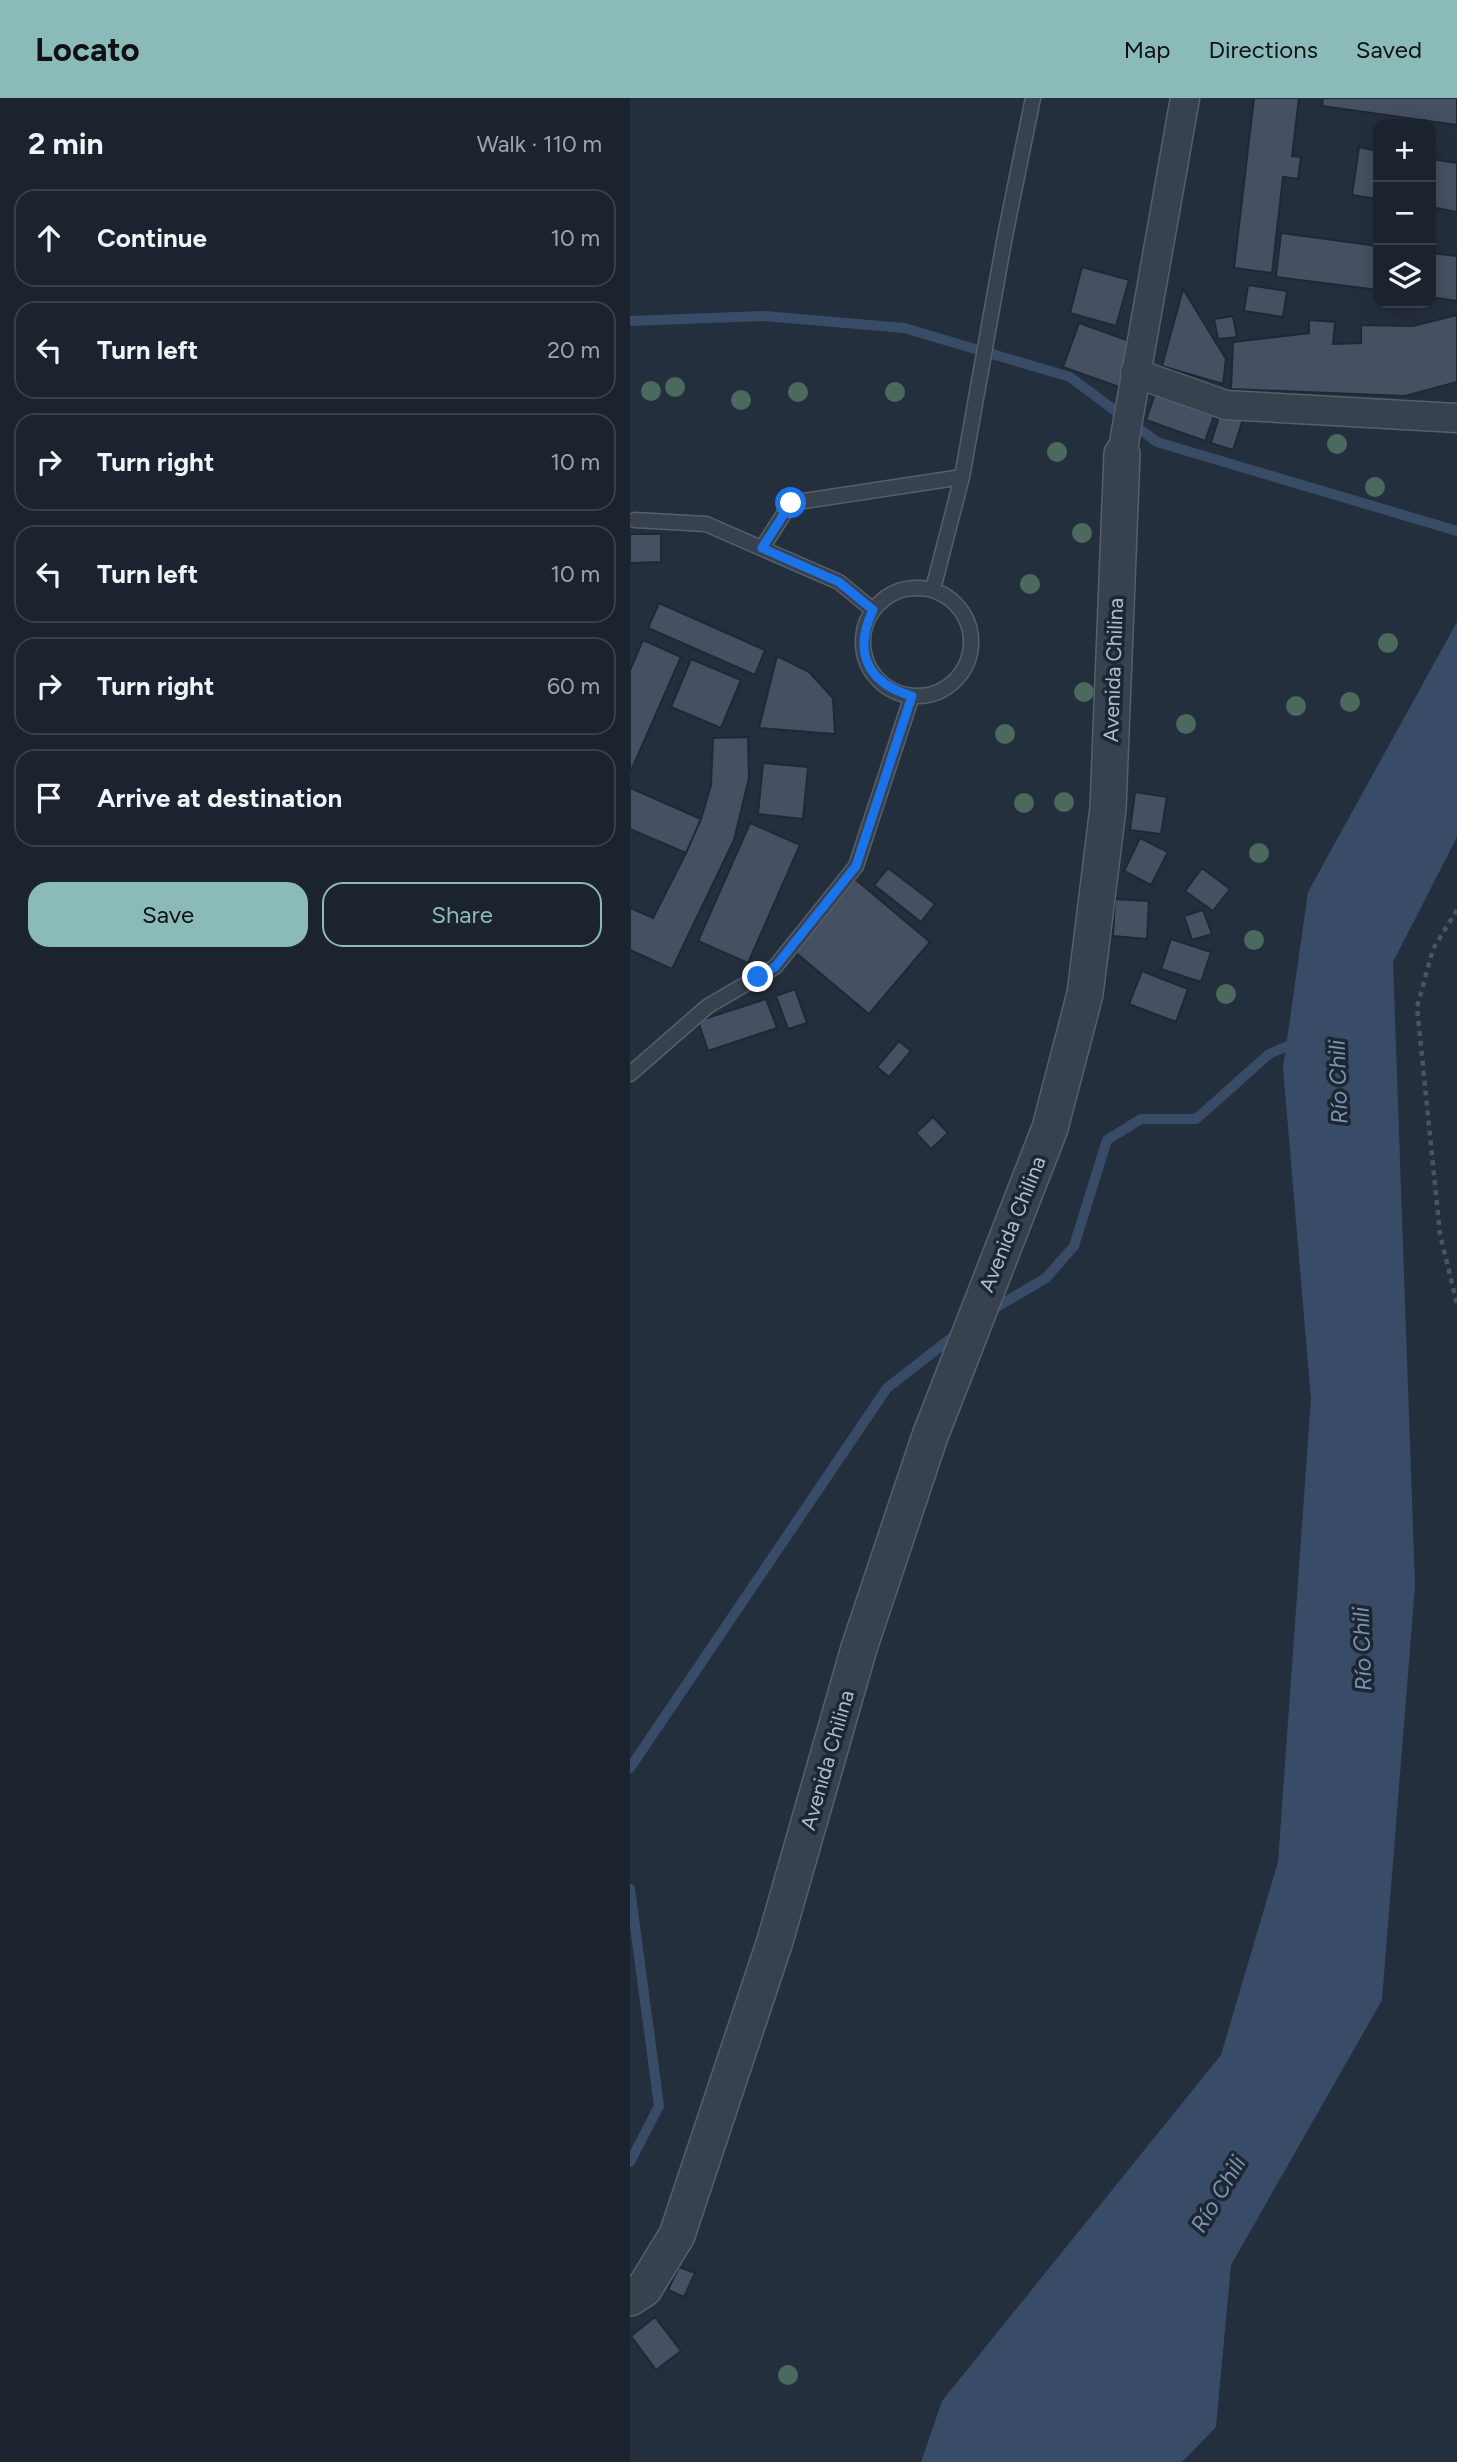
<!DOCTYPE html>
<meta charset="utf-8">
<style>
:root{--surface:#1b232e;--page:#242b36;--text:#f1f3f6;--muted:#a0a4aa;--line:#39404a;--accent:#8bbbb9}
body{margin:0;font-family:Figtree,sans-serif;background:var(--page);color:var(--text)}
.controls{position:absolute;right:21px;top:21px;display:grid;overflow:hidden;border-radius:14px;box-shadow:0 4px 18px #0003}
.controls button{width:63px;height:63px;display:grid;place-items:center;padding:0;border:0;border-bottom:2px solid var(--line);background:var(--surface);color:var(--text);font:35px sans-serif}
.stop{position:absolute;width:21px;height:21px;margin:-16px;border:5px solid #1a73e8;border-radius:50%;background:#fff}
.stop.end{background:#1a73e8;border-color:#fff;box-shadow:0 2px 7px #0008}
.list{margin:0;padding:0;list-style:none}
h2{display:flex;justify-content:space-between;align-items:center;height:91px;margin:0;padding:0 28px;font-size:30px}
h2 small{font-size:23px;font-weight:400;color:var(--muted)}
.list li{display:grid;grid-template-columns:46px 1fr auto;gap:21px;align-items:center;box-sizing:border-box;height:98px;margin:0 14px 14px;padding:0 14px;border:2px solid var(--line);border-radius:21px}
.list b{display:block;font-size:26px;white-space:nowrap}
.list em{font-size:23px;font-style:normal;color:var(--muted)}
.actions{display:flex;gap:14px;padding:21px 28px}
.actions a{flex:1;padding:16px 0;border:2px solid var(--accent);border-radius:21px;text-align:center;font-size:24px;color:var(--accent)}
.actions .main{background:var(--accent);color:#111}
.icon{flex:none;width:38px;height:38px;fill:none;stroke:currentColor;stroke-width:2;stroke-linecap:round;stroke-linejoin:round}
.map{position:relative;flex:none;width:827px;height:2364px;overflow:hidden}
header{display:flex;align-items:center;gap:42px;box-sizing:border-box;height:98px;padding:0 35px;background:var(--accent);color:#111}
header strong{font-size:33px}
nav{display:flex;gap:38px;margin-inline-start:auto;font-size:24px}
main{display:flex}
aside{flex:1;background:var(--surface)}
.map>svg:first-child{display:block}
.water{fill:#394c67}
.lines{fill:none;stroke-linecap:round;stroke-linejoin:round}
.stream{stroke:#394c67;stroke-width:10}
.building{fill:#455162;stroke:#1f2835;stroke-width:2}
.service-casing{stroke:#565f6c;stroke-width:17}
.minor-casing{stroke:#565f6c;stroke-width:31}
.tertiary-casing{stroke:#565f6c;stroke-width:38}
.path{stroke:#44595c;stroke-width:4.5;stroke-dasharray:5 5;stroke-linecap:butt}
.service{stroke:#38414e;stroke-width:14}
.minor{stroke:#38414e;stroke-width:28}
.tertiary{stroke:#38414e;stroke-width:35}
.tree{fill:#4b6a5d}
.route{stroke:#1a73e8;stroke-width:9}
.labels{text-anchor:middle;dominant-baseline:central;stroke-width:7;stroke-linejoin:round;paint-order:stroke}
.street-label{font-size:21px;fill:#b4bcc9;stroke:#1d2633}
.water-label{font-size:23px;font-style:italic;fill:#7c92b1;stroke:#1d2633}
</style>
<header>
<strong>Locato</strong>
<nav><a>Map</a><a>Directions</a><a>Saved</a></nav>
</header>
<main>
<aside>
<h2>2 min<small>Walk · 110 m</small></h2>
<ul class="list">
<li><svg class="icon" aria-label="ahead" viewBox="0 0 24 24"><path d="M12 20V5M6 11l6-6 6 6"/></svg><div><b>Continue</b></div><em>10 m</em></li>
<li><svg class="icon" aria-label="left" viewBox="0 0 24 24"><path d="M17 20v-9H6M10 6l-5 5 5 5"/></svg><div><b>Turn left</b></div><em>20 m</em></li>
<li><svg class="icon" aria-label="right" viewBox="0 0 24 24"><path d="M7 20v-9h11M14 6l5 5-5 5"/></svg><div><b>Turn right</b></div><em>10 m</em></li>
<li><svg class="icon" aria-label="left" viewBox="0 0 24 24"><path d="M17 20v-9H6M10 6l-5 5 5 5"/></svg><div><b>Turn left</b></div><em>10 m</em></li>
<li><svg class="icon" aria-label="right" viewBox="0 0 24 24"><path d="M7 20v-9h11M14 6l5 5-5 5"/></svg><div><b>Turn right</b></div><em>60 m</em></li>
<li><svg class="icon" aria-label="arrive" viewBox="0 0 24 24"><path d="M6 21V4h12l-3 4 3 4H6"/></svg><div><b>Arrive at destination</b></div></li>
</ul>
<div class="actions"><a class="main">Save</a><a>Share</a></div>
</aside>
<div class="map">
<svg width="827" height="2364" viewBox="0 0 827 2364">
<rect width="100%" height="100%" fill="#242f3e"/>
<path class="water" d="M827,524V739L763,864L785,1488L752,1902L601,2167L586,2329L552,2364H291L312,2303L591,1957L648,1764L681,1301L653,970L678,794Z"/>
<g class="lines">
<path class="stream" d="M0,223L134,218L274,230L440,279L527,344L827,433
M360,1213L416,1180L444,1148L477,1042L511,1021H566L639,956L667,944
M0,1670L257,1290L329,1234
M0,1791L29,2008L0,2064"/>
</g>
<path class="building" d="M624,0H669L662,58L671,59L668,81L653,79L642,175L604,170Z
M693,0H827V27L692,8Z
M729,49L748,53V101L722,97Z
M801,61L827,65V114L801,109Z
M651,135L748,148V192L646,179Z
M801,155L827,158V203L801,199Z
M452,169L499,182L486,228L440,215Z
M618,187L657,193L653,219L614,213Z
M553,191L596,261L593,286L532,268Z
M827,217V284L775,298L601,291L603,244L679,235V222L705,224L703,246L731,245V227L783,228Z
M603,218L607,239L588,241L584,221Z
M449,225L505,245L489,289L433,269Z
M525,296L584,318L575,343L516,322Z
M591,312L614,318L603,352L581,345Z
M0,436H31V464L0,465Z
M29,505L135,552L125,577L18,530Z
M13,542L51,559L0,675V572Z
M147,558L179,574L203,600L205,636L129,630Z
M61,561L111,582L91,630L41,609Z
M118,639L119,680L104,742L42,871L0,852V810L23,820L56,755L71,721L81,687L83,640Z
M133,665L178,669L173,721L128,716Z
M0,690L71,721L56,755L0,731Z
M505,694L537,699L531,736L500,732Z
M120,725L170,747L118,865L68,843Z
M510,740L538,754L521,787L494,773Z
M258,770L305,806L291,824L244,787Z
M572,770L600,791L583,813L555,793Z
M225,781L300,844L239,916L165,854Z
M485,801L519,803L517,841L483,838Z
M573,812L582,836L562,842L554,818Z
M541,841L581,854L571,884L531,871Z
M512,873L558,891L546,924L499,906Z
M165,891L177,925L158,931L146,898Z
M136,901L147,930L78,953L68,923Z
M269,943L281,953L259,979L247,969Z
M303,1019L318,1035L301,1051L286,1035Z
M49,2169L65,2175L54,2199L38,2192Z
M25,2219L51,2253L26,2272L1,2238Z"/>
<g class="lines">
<g class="service-casing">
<path id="service" d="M5,422L76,426L209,484L243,512
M132,450L161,405L332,379
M233 544a54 54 0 1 1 108 0a54 54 0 1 1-108 0Z
M303,491L332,379L375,138L403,0
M0,976L78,908L145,869L226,768L282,598"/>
</g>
<g class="minor-casing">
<path id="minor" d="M505,275L596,307L827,320
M492,356L555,0"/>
</g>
<g class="tertiary-casing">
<path id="tertiary" d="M0,2200L14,2191L47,2137L145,1843L229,1550L300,1338L420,1030L455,896L478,710L492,356"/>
</g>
<path class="path" d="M827,812L803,851L787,909L810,1136L827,1206"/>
<use href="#service" class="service"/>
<use href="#minor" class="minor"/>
<use href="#tertiary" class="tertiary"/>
</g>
<g class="tree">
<circle cx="45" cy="289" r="10"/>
<circle cx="21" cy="293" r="10"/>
<circle cx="168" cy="294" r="10"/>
<circle cx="265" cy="294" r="10"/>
<circle cx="111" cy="302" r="10"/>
<circle cx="707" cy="346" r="10"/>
<circle cx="427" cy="354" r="10"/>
<circle cx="745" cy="389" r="10"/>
<circle cx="452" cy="435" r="10"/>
<circle cx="400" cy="486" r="10"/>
<circle cx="758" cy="545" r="10"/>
<circle cx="454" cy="594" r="10"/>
<circle cx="720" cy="604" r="10"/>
<circle cx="666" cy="608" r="10"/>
<circle cx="556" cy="626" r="10"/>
<circle cx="375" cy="636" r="10"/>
<circle cx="434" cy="704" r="10"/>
<circle cx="394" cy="705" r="10"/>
<circle cx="629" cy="755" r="10"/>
<circle cx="624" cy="842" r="10"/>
<circle cx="596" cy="896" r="10"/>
<circle cx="158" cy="2277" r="10"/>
</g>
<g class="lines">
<path class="route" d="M128,879L145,869L226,768L282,598C237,585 223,554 243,512L209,484L132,450L161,405"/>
</g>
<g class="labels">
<g class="street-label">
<text transform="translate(483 572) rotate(-88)">Avenida Chilina</text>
<text transform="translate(382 1126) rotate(-68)">Avenida Chilina</text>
<text transform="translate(197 1662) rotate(-74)">Avenida Chilina</text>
</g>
<g class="water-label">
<text transform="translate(708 984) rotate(-92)">Río Chili</text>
<text transform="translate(732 1551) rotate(-92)">Río Chili</text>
<text transform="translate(588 2096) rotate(-59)">Río Chili</text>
</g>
</g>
</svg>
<div class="controls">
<button>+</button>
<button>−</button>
<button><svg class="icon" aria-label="layers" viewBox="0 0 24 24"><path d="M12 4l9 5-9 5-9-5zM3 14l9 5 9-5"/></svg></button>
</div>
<div class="stop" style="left:161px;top:405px"></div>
<div class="stop end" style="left:128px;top:879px"></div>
</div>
</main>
